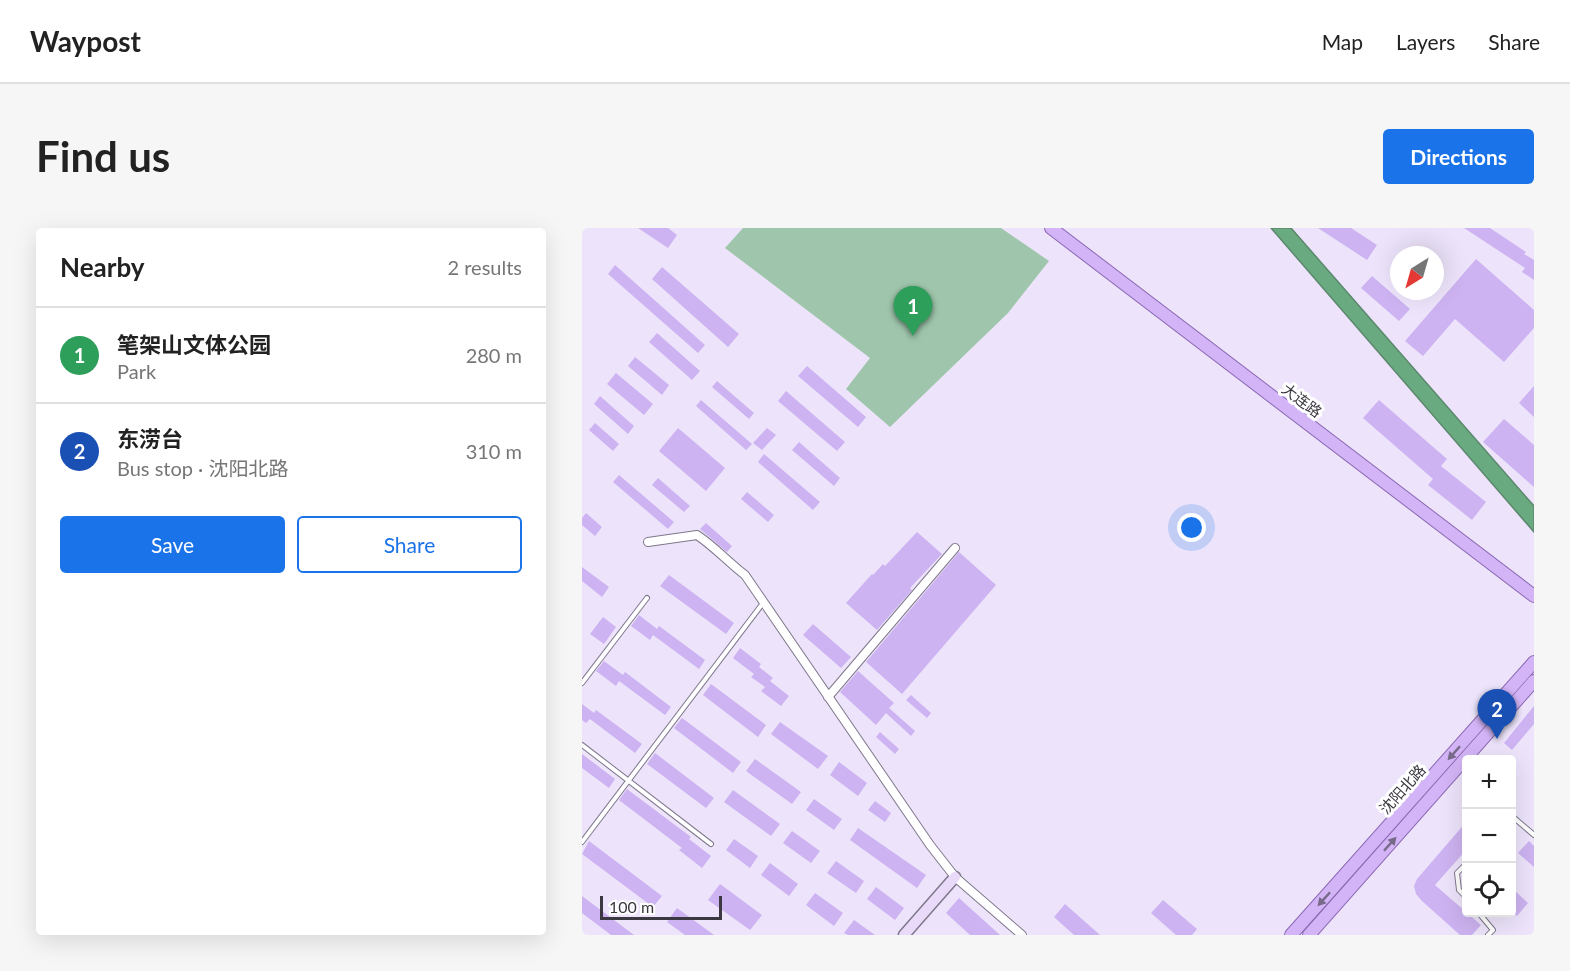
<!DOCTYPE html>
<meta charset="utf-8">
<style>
:root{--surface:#fff;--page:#f6f6f6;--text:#222;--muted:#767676;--line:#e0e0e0;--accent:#1a73e8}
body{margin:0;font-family:Lato,"Noto Sans SC",sans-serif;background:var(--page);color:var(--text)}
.controls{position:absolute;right:18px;bottom:18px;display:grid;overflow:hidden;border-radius:6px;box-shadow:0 6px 24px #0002}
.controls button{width:54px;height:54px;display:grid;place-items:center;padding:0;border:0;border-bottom:2px solid var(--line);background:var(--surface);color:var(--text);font:30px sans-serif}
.compass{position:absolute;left:808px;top:18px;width:54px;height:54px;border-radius:50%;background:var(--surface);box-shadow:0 6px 24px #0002;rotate:217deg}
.scale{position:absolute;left:18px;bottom:15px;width:122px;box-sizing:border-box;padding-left:6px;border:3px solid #3c3841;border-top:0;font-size:16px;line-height:21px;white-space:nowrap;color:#3c3841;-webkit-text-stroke:4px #fff;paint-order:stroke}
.you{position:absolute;left:610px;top:300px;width:21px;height:21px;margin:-15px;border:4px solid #fff;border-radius:50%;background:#1a73e8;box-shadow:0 0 0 9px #1a73e833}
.badge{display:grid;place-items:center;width:39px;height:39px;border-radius:50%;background:var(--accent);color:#fff;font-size:20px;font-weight:700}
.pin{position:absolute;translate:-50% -50px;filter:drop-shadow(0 2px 3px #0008)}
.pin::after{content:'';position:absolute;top:32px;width:21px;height:18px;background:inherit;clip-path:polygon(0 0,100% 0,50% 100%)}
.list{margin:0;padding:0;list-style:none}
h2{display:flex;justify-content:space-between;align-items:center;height:78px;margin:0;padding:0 24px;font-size:26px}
h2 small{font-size:20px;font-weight:400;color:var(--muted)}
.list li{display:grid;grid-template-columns:39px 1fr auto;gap:18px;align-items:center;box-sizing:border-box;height:96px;padding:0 24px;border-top:2px solid var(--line)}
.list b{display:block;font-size:22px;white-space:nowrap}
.list p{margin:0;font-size:20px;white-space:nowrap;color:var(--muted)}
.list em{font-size:20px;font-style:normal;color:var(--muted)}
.actions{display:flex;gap:12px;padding:18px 24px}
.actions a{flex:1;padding:14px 0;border:2px solid var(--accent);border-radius:6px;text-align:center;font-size:21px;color:var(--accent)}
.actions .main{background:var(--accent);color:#fff}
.icon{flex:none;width:33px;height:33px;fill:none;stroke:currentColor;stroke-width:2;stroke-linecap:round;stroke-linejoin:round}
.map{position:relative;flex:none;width:952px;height:707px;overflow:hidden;border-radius:6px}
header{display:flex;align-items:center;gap:36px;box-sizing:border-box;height:84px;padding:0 30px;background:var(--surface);border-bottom:2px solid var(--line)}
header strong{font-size:28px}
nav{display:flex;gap:33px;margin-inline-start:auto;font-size:21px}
.intro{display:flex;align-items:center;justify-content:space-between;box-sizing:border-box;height:144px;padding:0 36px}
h1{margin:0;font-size:42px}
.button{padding:15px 27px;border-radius:6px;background:var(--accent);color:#fff;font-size:21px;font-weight:700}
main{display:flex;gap:36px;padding:0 36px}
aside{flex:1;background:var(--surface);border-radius:6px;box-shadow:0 6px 24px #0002}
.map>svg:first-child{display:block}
.green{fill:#9fc6ac}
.water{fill:#6aaa81;stroke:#5c886e;stroke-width:1.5}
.building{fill:#cdb3f1}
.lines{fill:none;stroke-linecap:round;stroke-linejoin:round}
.lane-casing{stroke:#7f778b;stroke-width:6}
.street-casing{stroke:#7f778b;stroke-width:10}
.secondary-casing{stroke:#7f778b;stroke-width:13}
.primary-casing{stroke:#8b68b3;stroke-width:14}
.lane{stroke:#fff;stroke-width:4}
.street{stroke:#fff;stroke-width:8}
.secondary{stroke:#e9dafa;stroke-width:10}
.primary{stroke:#d3b4f6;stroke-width:12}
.oneway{fill:#786a89}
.labels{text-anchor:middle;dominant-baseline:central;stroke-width:6;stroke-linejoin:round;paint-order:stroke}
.street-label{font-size:15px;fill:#3c3841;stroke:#fff}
</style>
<header>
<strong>Waypost</strong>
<nav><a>Map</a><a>Layers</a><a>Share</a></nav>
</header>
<div class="intro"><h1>Find us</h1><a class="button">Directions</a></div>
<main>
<aside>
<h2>Nearby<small>2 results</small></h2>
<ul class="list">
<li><span class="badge" style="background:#2e9e5b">1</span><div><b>笔架山文体公园</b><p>Park</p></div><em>280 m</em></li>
<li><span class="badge" style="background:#1a4fb4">2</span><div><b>东涝台</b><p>Bus stop · 沈阳北路</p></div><em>310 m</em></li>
</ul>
<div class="actions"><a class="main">Save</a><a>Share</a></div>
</aside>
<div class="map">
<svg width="952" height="707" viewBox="0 0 952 707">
<rect width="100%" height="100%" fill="#ede4fb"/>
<path class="green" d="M161,0H419L467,33L426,85L308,199L264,161L288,130L143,20Z"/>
<path class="water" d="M689,0H709L952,278V304Z"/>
<path class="building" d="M56,0H86L95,7L86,20Z
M736,0H769L795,17L785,32Z
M882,0H908L944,24L942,26L952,32V52L940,44L943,40Z
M894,31L952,82V100L922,134L873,91L841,128L823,113Z
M33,37L123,117L116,125L26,46Z
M80,39L157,106L146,119L70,51Z
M790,48L828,81L817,93L779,60Z
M75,105L118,143L110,152L67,114Z
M53,129L87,157L80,167L46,138Z
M225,138L284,189L276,199L216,148Z
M34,145L71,176L62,187L25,156Z
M135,153L172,185L167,191L130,159Z
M952,158V189L937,175Z
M204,163L263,214L255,223L196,173Z
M18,168L52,198L46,206L12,176Z
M119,172L170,216L164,222L114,178Z
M797,172L865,231L859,238L904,274L890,292L846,257L851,251L781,190Z
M922,191L952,217V259L901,214Z
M13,195L37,216L31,223L7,202Z
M96,200L143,240L124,263L77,223Z
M185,200L194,207L180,222L171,215Z
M217,214L258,250L252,258L210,222Z
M182,226L238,274L231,282L176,234Z
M37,247L92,294L86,301L31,254Z
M76,250L108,278L102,284L70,257Z
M165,264L192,287L186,294L159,271Z
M4,285L20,299L13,308L0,297V290Z
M124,295L150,318L145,324L118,301Z
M335,304L360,326L328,360L330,362L295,402L264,375L290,346L291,347L301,336L303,338Z
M377,324L414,357L320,466L284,434Z
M0,339L27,359L20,369L0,353Z
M87,347L152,395L144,406L78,358Z
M57,387L75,401L77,398L123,432L117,441L71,407L68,412L49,398Z
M21,389L34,399L22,416L8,406Z
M231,396L269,429L259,440L221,407Z
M158,420L179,436L177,439L191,450L188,453L207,468L199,478L179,463L183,459L169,449L172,446L151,430Z
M22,433L41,447L43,444L89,479L83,487L37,453L34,458L14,443Z
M276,443L312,475L307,480L333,503L329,508L304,485L294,497L258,464Z
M129,456L184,497L176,509L121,467Z
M329,467L349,485L345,490L324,472Z
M0,476L12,485L14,482L60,516L53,525L8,491L4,495L0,492Z
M952,478V496L930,522L922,515Z
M100,490L159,534L151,545L92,500Z
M198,494L246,528L236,541L189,506Z
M298,504L317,521L313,526L294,509Z
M73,525L132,570L124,580L65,536Z
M0,526L33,551L27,560L0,540Z
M173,531L219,564L210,576L164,543Z
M257,534L285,555L276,568L248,547Z
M45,561L109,609L107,611L129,628L120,640L97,622L100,620L37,572Z
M151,562L198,596L189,608L142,574Z
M232,571L260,591L252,602L224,582Z
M293,573L309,585L303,594L286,582Z
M885,593V621L853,657L899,697L890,707H878L840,673L834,666L832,658L835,651Z
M276,600L344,647L335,660L268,612Z
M210,603L238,623L229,635L201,615Z
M152,611L176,628L168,640L144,622Z
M7,613L80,668L71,679L0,626Z
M947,613L952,618V639L936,625Z
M254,633L282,653L274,665L245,645Z
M188,635L216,656L207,668L179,647Z
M138,656L180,687L168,702L126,672Z
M294,659L322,680L313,692L285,671Z
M930,660L946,675L935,688L930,683Z
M233,665L261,685L252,698L224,677Z
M0,668L52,707H29L0,685Z
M377,670L418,707H388L364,685Z
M581,672L615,701L610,707H594L569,685Z
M483,676L518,707H492L472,689Z
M95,680L132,707H103L85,694Z
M272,692L293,707H266L262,705Z"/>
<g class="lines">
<g class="lane-casing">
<path id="lane" d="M0,455L65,370
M0,517L129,616
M930,590L931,589L952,607
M0,614L181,375
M885,635L875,645L877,662L885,670
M896,684L911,702L906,707"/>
</g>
<g class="street-casing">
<path id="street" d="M66,314L115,307C133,319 146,334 163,347L348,617L373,649L440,707
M246,469L373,320"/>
</g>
<g class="secondary-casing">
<path id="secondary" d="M322,707L373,649"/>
</g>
<g class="primary-casing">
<path id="primary" d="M469,0L952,368
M709,707L952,434
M727,707L952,453"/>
</g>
<use href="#lane" class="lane"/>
<use href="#street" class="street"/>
<use href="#secondary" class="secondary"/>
<use href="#primary" class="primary"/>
</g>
<defs><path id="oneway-solid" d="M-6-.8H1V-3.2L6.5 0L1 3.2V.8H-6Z" transform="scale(1.5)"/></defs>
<g class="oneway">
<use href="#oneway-solid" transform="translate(872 525) rotate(132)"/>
<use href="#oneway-solid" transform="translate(808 616) rotate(-48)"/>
<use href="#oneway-solid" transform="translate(742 671) rotate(132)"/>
</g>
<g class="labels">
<g class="street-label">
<text transform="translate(720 172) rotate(37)">大连路</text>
<text transform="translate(820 561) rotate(-48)">沈阳北路</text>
</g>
</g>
</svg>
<div class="controls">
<button>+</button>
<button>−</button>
<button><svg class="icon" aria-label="locate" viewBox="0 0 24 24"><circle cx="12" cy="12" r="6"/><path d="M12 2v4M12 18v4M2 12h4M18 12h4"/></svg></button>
</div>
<svg class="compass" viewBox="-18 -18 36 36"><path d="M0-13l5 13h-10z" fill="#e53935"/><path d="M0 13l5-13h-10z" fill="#767676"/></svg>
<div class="scale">100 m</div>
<div class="you"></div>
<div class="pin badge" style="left:331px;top:108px;background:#2e9e5b">1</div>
<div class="pin badge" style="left:915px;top:511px;background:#1a4fb4">2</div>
</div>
</main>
